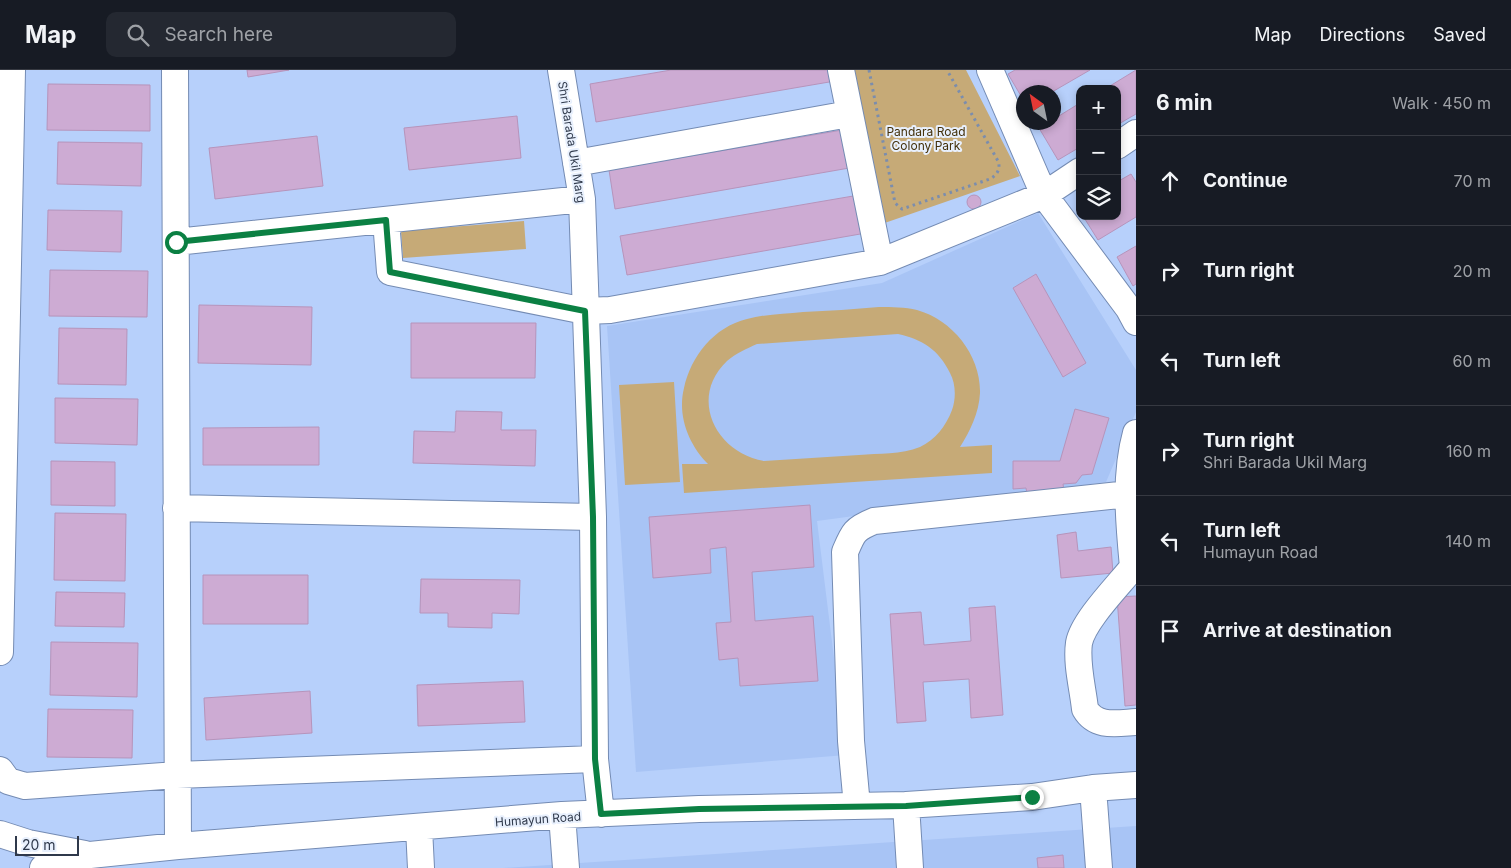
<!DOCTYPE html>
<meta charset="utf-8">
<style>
:root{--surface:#171b24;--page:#242831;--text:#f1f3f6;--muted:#9ea1a6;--line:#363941}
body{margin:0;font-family:Inter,sans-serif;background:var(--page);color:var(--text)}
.controls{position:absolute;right:15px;top:15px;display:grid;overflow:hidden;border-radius:10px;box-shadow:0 2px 8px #0003}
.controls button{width:45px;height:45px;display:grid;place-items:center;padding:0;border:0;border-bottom:1px solid var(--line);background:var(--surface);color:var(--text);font:25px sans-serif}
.compass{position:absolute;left:1016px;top:15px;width:45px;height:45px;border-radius:50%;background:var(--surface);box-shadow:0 2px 8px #0003;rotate:327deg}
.scale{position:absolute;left:15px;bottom:12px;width:64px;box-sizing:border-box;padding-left:5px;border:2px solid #2f394b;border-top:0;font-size:14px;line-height:18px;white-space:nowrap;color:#2f394b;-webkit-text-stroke:4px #e8f0fd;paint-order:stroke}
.stop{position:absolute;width:15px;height:15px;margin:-11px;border:4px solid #0b8043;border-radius:50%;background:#fff}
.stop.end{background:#0b8043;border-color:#fff;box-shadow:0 1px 5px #0008}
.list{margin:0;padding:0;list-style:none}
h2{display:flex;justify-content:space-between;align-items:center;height:65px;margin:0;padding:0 20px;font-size:21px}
h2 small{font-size:16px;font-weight:400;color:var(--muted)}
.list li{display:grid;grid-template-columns:32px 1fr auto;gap:15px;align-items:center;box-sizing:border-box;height:90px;padding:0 20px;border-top:1px solid var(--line)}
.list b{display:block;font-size:19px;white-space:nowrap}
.list p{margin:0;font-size:16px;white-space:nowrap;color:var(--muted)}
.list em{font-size:16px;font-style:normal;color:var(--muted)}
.icon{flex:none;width:28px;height:28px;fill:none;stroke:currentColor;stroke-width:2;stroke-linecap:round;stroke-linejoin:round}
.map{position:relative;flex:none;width:1136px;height:798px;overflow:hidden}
header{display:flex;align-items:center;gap:30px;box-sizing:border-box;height:70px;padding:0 25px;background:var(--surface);border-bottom:1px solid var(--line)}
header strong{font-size:24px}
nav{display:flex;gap:28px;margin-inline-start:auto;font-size:18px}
.search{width:350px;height:45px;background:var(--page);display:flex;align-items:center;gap:12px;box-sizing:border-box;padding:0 18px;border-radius:10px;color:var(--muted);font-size:19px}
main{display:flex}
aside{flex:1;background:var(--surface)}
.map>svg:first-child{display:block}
.built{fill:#a8c4f5}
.green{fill:#c6aa77;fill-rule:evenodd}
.building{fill:#cdabd3;stroke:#b694bb}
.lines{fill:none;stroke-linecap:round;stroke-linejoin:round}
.minor-casing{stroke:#748bb3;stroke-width:28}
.path{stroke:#7b8dad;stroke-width:3;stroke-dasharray:2.5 4;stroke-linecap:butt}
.minor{stroke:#fff;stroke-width:26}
.route{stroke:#0b8043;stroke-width:6}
.labels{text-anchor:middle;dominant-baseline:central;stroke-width:4;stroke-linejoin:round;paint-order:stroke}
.park-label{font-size:12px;fill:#43300a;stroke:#e8f0fd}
.street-label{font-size:12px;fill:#2f394b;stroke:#e8f0fd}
</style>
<header>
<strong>Map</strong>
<div class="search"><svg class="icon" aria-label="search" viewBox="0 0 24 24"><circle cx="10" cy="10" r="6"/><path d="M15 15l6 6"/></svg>Search here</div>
<nav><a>Map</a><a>Directions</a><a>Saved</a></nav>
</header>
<main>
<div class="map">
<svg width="1136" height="798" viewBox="0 0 1136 798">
<rect width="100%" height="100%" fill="#b7d0fb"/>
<path class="built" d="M1038,143L1136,300V342L1106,412L817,451L846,685L636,702L607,256L882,213Z
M1136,756V798H503Z"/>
<path class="green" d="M844,0H966L1020,106L876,156Z
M524,151L526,179L403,188L401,161Z
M879,237C892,237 905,237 917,240C953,250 981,286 980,323C979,343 970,361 960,377L992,375V403L684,423L682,394H708C689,375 677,346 684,318C691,286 714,257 747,249C765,244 785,244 803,242C829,241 854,239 879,237ZM898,264C922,269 939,280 950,303C956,314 956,329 952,340C946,356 935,370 920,377C901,385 879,383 859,385C827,387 796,389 764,391C716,383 688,328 727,291C736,283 746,279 757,274Z
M674,312L680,412L625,415L619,315Z"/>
<path class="building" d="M247,0H289L248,7Z
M671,0H833L835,11L596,52L590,14Z
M1015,0H1090L1052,22H1024V31L1008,4Z
M1136,0V44L1117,55V19H1105Z
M48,14L150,15V61L47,60Z
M1080,33V77L1058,90L1039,58L1048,52H1054V49Z
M517,46L521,88L409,100L404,58Z
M848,59L855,97L615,139L609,100Z
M317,66L323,116L215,129L209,78Z
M58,72L142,73L141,116L57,114Z
M1131,104L1136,112V147L1098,170L1083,146H1117V112Z
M859,125L866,163L627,205L620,166Z
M967 132a7 7 0 1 1 14 0a7 7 0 1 1-14 0Z
M48,140L122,141L121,182L47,180Z
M1136,176V214L1133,216L1117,187Z
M50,200L148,201L147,247L49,246Z
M1036,204L1086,293L1063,307L1013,218Z
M199,235L312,237L311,295L198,293Z
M411,253H536L535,308H411Z
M59,258L127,259L126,315L58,314Z
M55,328L138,329L137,375L55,373Z
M1075,339L1109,348L1092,404L1082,405L1076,413L1063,414L1064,421L1027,424L1026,418L1013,419V391H1060Z
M456,341L502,342L501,360H536L535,396L413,393L414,361L455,362Z
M319,357V395H203V358Z
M51,391L115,392V436L51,435Z
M810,435L814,497L752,502L755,551L813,546L818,611L740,616L738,588L719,590L716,553L731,552L726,477L710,479L711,503L653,508L649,447Z
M55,443L126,444L125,511L54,510Z
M1076,462L1078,481L1111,477L1113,503L1061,508L1057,465Z
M203,505H308V554H203Z
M421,509L520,510L519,544L492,543V558L448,557V543H420Z
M56,522L125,523L124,557L55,556Z
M1136,526V635L1125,636L1117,527Z
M995,536L1003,645L971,648L969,609L923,612L926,651L897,653L890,544L921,542L924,575L971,571L969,538Z
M51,572L138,573L137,627L50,625Z
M523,611L525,652L418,656L417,615Z
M310,621L312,663L206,670L204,628Z
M48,639L133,640L132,688L47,687Z
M1063,785L1064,798H1038L1037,788Z"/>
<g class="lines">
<g class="minor-casing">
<path id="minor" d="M175,0L178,776
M561,0L582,129L593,447L595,689L601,744
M841,0L880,192
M990,0L1044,125L1129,239L1136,252
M1117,76L1136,63
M576,93L849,44
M386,150L390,202L585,241L610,240L880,192L1044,125L1080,101
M176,172L582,129
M1136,363C1124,406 1129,454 1133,497H1136
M176,438L593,447
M1133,497C1118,516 1083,551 1079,573C1076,594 1083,619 1085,639C1096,658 1117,653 1136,652
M0,582L12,0
M0,700L8,711L25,716L177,705L595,689
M1093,718L1099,798
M906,735L910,798
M857,736L851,671L845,482C853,463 854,459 874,451L1129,424
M562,745L566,798
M419,758L421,798
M0,764L28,773L85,784
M43,798L90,785L178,776L562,745L699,739L906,735L1032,727L1093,718L1136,715"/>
</g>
<path class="path" d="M869,0L895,133L902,139L990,109C997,105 1001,99 998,91L947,0"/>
<use href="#minor" class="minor"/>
</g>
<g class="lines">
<path class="route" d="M176,172L386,150L390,202L585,241L593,447L595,689L601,744L699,739L906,736L1032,727"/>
</g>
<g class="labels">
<g class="park-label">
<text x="926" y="61">Pandara Road<tspan x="926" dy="14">Colony Park</tspan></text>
</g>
<g class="street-label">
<text transform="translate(572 72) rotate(81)">Shri Barada Ukil Marg</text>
<text transform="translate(538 749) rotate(-4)">Humayun Road</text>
</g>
</g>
</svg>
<div class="controls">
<button>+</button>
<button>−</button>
<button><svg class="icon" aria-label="layers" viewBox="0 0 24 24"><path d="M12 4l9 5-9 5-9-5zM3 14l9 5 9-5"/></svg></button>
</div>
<svg class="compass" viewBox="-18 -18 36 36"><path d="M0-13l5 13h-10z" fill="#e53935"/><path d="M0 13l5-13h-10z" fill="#9ea1a6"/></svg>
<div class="scale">20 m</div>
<div class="stop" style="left:176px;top:172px"></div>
<div class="stop end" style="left:1032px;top:727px"></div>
</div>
<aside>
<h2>6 min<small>Walk · 450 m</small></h2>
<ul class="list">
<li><svg class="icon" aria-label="ahead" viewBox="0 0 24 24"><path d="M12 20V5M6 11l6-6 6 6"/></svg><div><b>Continue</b></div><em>70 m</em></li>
<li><svg class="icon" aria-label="right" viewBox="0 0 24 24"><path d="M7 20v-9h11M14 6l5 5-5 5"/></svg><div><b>Turn right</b></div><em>20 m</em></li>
<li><svg class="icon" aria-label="left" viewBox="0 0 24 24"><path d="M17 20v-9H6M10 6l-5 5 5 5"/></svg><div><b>Turn left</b></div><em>60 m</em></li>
<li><svg class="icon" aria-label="right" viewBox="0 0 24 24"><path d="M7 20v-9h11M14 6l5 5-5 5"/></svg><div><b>Turn right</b><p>Shri Barada Ukil Marg</p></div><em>160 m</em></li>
<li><svg class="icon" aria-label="left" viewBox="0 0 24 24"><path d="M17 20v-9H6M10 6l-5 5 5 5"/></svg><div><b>Turn left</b><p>Humayun Road</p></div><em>140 m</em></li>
<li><svg class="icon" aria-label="arrive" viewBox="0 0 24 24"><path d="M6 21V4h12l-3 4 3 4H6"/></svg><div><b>Arrive at destination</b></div></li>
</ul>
</aside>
</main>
